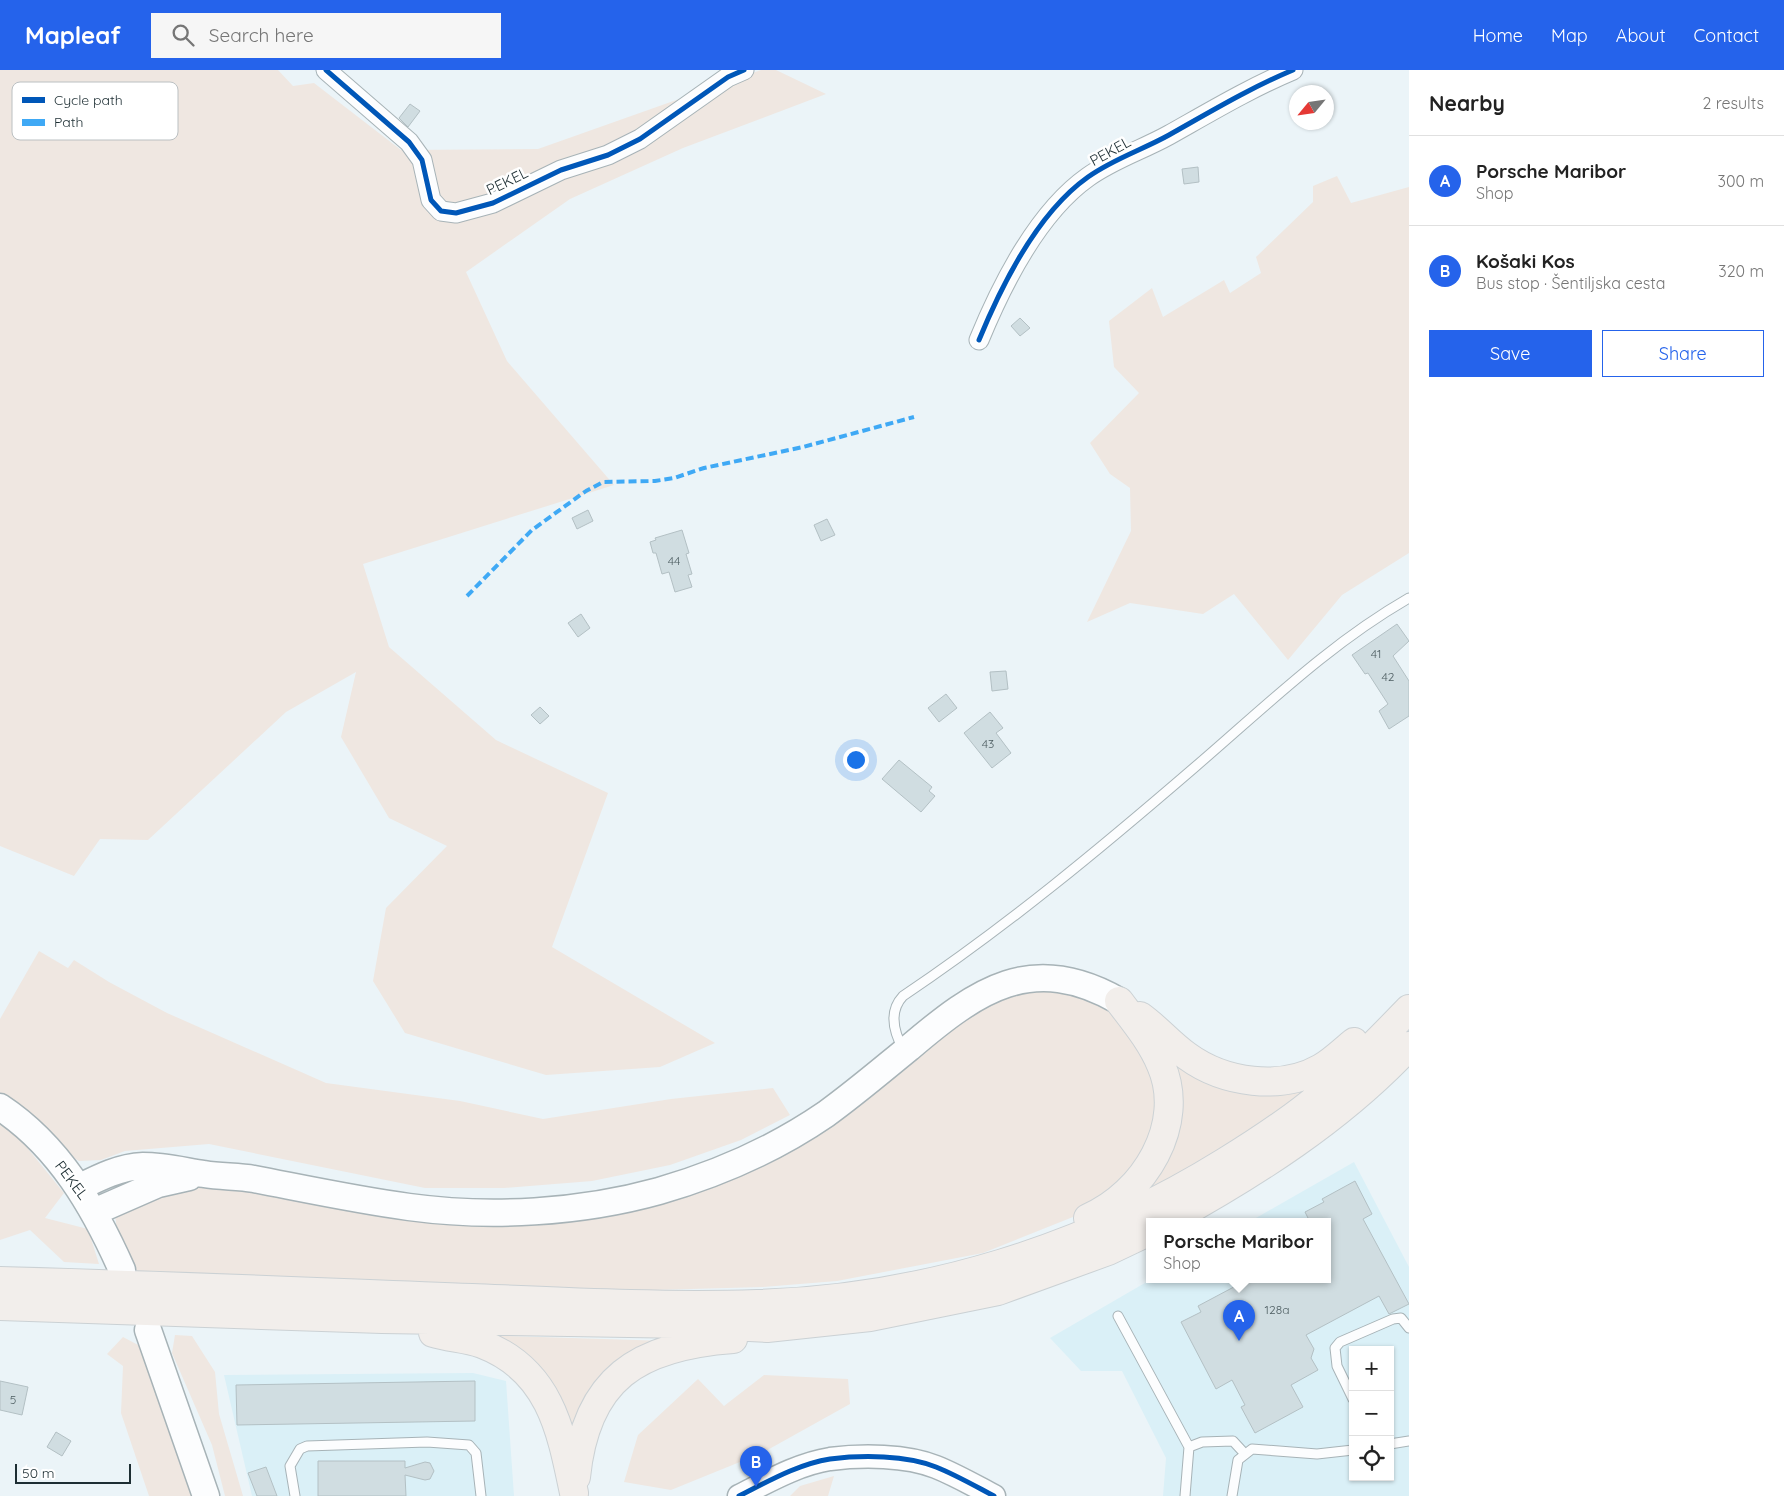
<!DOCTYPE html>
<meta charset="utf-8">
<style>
:root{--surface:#fff;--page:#f6f6f6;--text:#222;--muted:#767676;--line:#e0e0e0;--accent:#2563eb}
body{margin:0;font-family:Quicksand,sans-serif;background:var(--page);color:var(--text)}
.controls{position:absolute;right:15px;bottom:15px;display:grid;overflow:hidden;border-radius:0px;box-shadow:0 1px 4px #0004}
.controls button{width:45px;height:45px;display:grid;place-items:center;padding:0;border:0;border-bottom:1px solid var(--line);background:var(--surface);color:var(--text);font:25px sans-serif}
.compass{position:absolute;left:1289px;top:15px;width:45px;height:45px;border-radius:50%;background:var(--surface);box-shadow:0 1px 4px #0004;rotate:241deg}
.scale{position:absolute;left:15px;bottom:12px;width:116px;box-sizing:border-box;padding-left:5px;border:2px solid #1d2e33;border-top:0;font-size:14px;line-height:18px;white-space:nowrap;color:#1d2e33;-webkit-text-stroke:4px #fff;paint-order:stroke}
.you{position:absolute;left:855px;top:689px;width:18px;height:18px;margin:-12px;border:4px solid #fff;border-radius:50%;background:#1a73e8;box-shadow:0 0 0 8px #1a73e833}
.badge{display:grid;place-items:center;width:32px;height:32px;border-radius:50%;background:var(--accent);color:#fff;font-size:16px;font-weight:700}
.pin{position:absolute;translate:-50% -41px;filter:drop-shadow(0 1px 2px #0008)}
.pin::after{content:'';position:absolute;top:26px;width:18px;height:15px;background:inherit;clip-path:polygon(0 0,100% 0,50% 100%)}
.popup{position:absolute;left:1146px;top:1148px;width:185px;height:65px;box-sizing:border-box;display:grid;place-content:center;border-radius:0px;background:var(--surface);filter:drop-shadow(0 1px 4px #0005);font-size:16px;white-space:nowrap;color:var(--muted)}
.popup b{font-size:19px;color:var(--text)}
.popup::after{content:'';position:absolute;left:50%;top:100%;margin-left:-10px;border:10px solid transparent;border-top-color:var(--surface)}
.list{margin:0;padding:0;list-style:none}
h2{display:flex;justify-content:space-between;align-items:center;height:65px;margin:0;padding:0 20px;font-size:21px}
h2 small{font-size:16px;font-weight:400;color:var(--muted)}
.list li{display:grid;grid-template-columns:32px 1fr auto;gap:15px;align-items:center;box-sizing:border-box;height:90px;padding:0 20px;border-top:1px solid var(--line)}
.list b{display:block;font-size:19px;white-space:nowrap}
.list p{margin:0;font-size:16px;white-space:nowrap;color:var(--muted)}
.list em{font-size:16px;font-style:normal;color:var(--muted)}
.actions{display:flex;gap:10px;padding:15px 20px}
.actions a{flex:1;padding:11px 0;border:1px solid var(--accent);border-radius:0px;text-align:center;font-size:18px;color:var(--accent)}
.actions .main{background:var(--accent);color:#fff}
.icon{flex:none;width:28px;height:28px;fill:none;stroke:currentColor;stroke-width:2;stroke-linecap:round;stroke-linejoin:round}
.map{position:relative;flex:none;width:1409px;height:1426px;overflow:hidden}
header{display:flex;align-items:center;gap:30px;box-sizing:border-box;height:70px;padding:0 25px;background:var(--accent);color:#fff}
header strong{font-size:24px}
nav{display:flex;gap:28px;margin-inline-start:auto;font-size:18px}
.search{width:350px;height:45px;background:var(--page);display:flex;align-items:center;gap:12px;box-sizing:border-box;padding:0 18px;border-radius:0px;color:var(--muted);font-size:19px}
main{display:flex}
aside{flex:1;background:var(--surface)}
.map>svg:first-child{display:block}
.built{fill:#daf0f7;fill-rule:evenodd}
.green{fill:#efe7e1}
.building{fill:#d0dde1;stroke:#b3c0c4}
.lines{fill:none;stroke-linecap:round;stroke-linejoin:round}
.service-casing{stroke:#a7b3b7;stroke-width:11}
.minor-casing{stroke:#a7b3b7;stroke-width:21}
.tertiary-casing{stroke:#a7b3b7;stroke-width:25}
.secondary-casing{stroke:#a7b3b7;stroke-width:29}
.trunk-casing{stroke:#cbd1d4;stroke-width:30}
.service{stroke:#fcfdfe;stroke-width:9}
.minor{stroke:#fcfdfe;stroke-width:19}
.tertiary{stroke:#fcfdfe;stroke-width:22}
.secondary{stroke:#fcfdfe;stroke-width:26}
.trunk{stroke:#f2eeeb;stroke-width:28}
.quiet{stroke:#3fa9f5;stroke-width:4;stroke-dasharray:8 4;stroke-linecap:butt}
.cycleway-casing{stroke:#fff;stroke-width:8}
.cycleway{stroke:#0057b8;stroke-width:5}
.labels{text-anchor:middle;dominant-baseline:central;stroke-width:5;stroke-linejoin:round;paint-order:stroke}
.number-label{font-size:12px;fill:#4c5c60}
.street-label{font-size:15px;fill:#1d2e33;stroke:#fff}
.key{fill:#fff;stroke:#bbc0c2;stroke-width:1}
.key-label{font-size:14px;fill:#1d2e33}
</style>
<header>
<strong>Mapleaf</strong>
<div class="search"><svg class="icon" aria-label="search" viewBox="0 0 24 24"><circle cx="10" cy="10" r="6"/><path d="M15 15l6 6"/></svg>Search here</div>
<nav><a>Home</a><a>Map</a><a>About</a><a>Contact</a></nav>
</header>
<main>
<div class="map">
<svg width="1409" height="1426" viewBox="0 0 1409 1426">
<rect width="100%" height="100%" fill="#ebf4f8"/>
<path class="built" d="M1354,1092L1409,1197V1426H1163L1166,1388L1122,1301H1081L1050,1268L1150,1210H1328V1152H1249ZM1353,1280H1390V1407H1353Z
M473,1303L506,1311L514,1426H252L224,1305Z"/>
<path class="green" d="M0,0H278L293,16L314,13L401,80L538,79L761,0H776L826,24L683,78L570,129L466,202L507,291L614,415L363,494L389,577L496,670L608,723L552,877L715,973L660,997L546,1005L405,963L373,911L386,838L447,776L389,748L341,667L356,602L286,642L148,770L100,769L74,806L0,776Z
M1337,106L1351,133L1409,117V483L1342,525L1288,590L1234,524L1203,544L1130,533L1087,552L1131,461L1130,418L1110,404L1090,373L1139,323L1114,297L1109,251L1152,218L1163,247L1224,210L1230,223L1261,203L1256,187L1313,132V116Z
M39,881L68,898L74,890L109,912L167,943L326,1013L460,1031L543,1049L671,1029L773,1018L790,1045L741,1070L670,1095L592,1111L504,1118H425L209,1074L125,1081L101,1090L79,1091L64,1082L36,1051L0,1024V949Z
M1033,918L1064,920L1099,933L1124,952L1146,984L1159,1030L1150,1083L1093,1139L983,1183L837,1211L763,1217L619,1221L156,1205L135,1201L117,1163L115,1143L189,1114L240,1118L442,1149L739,1104L973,939Z
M1168,993L1195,998L1320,1010L1227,1079L1129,1134L1144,1116Z
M0,1052L12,1059L64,1123L45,1148L88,1159L99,1194L64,1192L30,1160L0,1170Z
M175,1265L192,1266L215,1302L219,1344L243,1426H225L212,1375L172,1283Z
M480,1265L668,1271L652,1280L576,1374Z
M123,1267L140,1276L195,1426H149L121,1343L123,1296L107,1284Z
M764,1305L848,1309L850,1334L762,1383L671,1420L624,1412L638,1365L698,1309L724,1336Z
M834,1406L828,1426H790L800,1416Z"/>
<path class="building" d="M410,34L420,41L408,57L399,48Z
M1198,97L1199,112L1184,114L1182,99Z
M1020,248L1030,258L1020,266L1011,256Z
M588,440L593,451L577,459L572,448Z
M827,449L835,465L821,471L814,455Z
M682,460L689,483L686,484L692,504L688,505L692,517L675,522L669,502L662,504L656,483H653L650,472L656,470L655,468Z
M581,544L590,558L578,567L568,553Z
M1397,554L1409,571L1393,586L1409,611V646L1389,659L1379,641L1388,634L1368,603L1365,604L1352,585Z
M1006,601L1008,619L992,621L990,602Z
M946,624L957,638L939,652L928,638Z
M540,637L549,646L540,654L531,645Z
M990,642L1003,658L996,663L1011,683L992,698L964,663Z
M899,690L932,717L929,721L935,726L921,742L882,709Z
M1355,1111L1372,1144L1363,1149L1409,1234L1389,1244L1379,1226L1306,1265L1314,1279L1311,1288L1318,1300L1291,1315L1303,1337L1255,1363L1241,1337L1245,1335L1232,1310L1216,1319L1181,1252L1201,1242L1198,1236L1247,1210H1328V1152H1310L1305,1142L1324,1132L1322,1129Z
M0,1311L28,1317L22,1345L0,1340Z
M475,1311V1351L237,1355L236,1315Z
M56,1362L71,1371L62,1386L47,1377Z
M318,1391H405V1398L425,1392L430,1393L434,1401L430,1409L425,1410L405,1405L406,1426H318Z
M266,1397L277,1426H257L248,1403Z"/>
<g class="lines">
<g class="service-casing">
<path id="service" d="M904,981C894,963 888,942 903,926C1006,857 1101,778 1195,697C1265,637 1329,574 1409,528
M1118,1246L1189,1377L1185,1426
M1353,1329L1337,1296L1335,1278L1340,1272L1393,1249L1401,1248L1409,1258
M1390,1374L1409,1371
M1189,1377L1202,1372L1233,1371L1245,1384
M295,1426L290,1396L300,1379L307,1376L427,1372L469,1375L476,1383L481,1426
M1232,1426L1238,1390L1252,1379L1317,1384L1353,1380"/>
</g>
<g class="minor-casing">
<path id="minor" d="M326,0L409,72L422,90L431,130L441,141L456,143L493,133L561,100L608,85L640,69L728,7L744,0
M979,270C1002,214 1037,143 1088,107C1113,89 1142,80 1169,65C1210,42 1250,18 1293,0"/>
</g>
<g class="tertiary-casing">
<path id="tertiary" d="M739,1426C767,1412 798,1394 830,1389C862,1385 906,1385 936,1397C956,1405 975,1416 994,1426"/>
</g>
<g class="secondary-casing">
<path id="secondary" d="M0,1037C59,1076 94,1137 122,1200
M80,1117C100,1107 120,1097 143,1096C164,1096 184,1101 204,1104C221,1107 238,1106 254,1109C306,1119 357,1130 409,1137C490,1148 580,1143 659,1121C718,1104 775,1079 826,1044C855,1023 882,1000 909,978C977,920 1032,881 1119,931
M94,1142L158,1114L189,1107
M148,1260L206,1426"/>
</g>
<g class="trunk-casing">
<path id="trunk" d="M1140,946C1157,958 1170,974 1187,986C1224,1013 1281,1021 1321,998C1333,991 1343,981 1354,972
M1088,1148C1144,1124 1187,1054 1161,995C1151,971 1134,951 1119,931
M1167,1152C1254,1104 1341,1049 1409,976
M0,1211C157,1215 315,1222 472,1228C567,1232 662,1237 757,1234C923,1229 1085,1179 1225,1092C1259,1071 1293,1049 1323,1023C1353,997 1381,968 1409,939
M0,1236L382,1249L689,1254L767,1258L870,1247L998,1221L1108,1181L1150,1161
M433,1263C449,1268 466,1268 482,1274C550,1300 561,1360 574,1423
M576,1407C586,1308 638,1276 733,1269"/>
</g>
<use href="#service" class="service"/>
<use href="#minor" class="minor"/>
<use href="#tertiary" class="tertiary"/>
<use href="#secondary" class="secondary"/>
<use href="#trunk" class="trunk"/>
<path class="quiet" d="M467,526L532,460L586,421L603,412L655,411L674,408L704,398L803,377L914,347"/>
<g class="cycleway-casing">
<path id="cycleway" d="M326,0L409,72L422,90L431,130L441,141L456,143L493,133L561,100L608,85L640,69L728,7L744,0
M979,270C1002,214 1037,143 1088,107C1113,89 1142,80 1169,65C1210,42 1250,18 1293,0
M739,1426C767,1412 798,1394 830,1389C862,1385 906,1385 936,1397C956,1405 975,1416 994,1426"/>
</g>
<use href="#cycleway" class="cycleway"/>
</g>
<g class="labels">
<g class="number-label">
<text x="674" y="490">44</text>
<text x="1376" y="583">41</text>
<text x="1388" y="606">42</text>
<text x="988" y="673">43</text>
<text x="1277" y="1239">128a</text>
<text x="13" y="1329">5</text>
</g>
<g class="street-label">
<text transform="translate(1110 81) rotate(-29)">PEKEL</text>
<text transform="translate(507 111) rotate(-26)">PEKEL</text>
<text transform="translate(72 1110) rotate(53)">PEKEL</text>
</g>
</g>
<rect x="12" y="12" width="166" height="58" rx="8" class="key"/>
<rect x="22" y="27" width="23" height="6" fill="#0057b8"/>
<rect x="22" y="49" width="23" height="7" fill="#3fa9f5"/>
<g class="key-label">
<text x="54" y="35">Cycle path</text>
<text x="54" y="57">Path</text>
</g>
</svg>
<div class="controls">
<button>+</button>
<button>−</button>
<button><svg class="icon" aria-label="locate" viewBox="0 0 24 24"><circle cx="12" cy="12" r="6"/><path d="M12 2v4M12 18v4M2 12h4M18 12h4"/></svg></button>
</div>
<svg class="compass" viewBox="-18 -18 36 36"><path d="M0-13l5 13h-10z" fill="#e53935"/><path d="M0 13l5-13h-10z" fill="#767676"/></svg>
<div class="scale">50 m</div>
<div class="you"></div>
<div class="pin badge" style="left:1239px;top:1271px">A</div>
<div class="popup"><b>Porsche Maribor</b>Shop</div>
<div class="pin badge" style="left:756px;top:1417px">B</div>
</div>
<aside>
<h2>Nearby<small>2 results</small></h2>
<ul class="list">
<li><span class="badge">A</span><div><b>Porsche Maribor</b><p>Shop</p></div><em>300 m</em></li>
<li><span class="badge">B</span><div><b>Košaki Kos</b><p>Bus stop · Šentiljska cesta</p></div><em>320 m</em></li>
</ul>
<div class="actions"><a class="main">Save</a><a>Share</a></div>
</aside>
</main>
